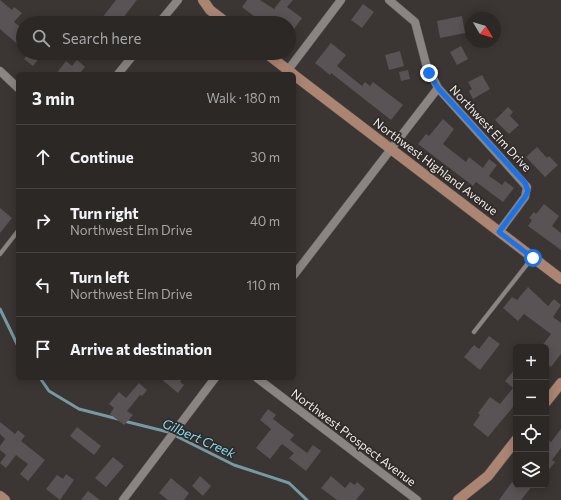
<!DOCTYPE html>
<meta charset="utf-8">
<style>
:root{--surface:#2c2826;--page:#34302e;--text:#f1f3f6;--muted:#a6a6a7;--line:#484443}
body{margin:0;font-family:Commissioner,sans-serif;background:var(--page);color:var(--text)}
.controls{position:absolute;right:12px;bottom:12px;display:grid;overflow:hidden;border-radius:6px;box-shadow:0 2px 10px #0003}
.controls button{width:36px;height:36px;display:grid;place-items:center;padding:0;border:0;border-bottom:1px solid var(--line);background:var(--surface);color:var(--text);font:20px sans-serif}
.compass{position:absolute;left:465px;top:12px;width:36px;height:36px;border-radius:50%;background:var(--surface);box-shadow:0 2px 10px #0003;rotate:128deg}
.stop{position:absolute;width:12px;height:12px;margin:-9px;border:3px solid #1a73e8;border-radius:50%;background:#fff}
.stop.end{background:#1a73e8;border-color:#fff;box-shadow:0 1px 4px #0008}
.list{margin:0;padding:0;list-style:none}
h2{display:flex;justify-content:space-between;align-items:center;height:52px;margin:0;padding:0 16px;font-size:17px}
h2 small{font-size:13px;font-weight:400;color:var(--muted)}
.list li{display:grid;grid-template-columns:26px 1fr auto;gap:12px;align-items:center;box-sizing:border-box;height:64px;padding:0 16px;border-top:1px solid var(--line)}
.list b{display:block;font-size:15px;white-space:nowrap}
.list p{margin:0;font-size:13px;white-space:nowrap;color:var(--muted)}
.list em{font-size:13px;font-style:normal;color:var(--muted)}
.icon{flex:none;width:22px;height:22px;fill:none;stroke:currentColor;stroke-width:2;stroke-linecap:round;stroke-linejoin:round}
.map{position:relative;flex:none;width:561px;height:500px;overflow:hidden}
.search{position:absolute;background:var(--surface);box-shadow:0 2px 10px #0003;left:16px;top:16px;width:280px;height:44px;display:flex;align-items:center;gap:10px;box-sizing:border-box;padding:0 14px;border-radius:22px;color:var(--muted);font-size:15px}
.panel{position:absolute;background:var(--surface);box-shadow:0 2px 10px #0003;left:16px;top:72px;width:280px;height:308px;border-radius:6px}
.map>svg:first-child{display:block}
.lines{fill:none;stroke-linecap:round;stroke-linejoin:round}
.stream{stroke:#759aa3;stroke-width:3}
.building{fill:#595355}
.lane-casing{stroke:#575351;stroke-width:5}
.street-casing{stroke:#575351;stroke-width:9}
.secondary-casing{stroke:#575351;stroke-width:11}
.lane{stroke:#8a8482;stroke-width:4}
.street{stroke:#8a8482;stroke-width:8}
.secondary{stroke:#ac8472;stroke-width:10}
.route{stroke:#1a73e8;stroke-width:5}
.labels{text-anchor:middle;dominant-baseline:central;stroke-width:3.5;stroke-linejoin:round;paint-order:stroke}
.street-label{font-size:12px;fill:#eeebea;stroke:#302b29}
.water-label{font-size:13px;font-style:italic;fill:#82dbf1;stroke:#302b29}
</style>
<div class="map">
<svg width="561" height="500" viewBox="0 0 561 500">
<rect width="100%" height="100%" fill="#3b3533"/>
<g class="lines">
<path class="stream" d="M0,309L18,346
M40,378L49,391L79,409L118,419
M124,421L168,432L234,465L289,483L307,500"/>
</g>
<path class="building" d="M0,0L12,10L14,7L22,13L14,22L23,29V49L0,29Z
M116,0H137L119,23H98Z
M247,0H260L274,9L281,0H293L287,7L302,18L289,36V23H263L242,7Z
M363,4L374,12L362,28L351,20Z
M462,16L465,33L440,38L437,21Z
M331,43L346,55L337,66L362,86L365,82L370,86L373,82L403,105L391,120L331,73L330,75L315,63Z
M461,46L468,59L457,65L450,52Z
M400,51L404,66L389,70L385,55Z
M29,53H43L33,66L24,59Z
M77,60L85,67L80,73L82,74H56L66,61L72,66Z
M408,70L410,79L401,81L399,72Z
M482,75L490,89L473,99L469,91L472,89L468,82Z
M508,107L513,112L510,116L519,125L509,134L495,120Z
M443,119L454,129L443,144L466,162L469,157L483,168L489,159L497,165L489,176L502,185L505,181L514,188L503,202L476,182L473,186L418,144L426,134L429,136Z
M537,147L547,158L549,156L558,165L545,177L526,157Z
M544,204L559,216L552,226L561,233V250L528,226L532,220L529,218L534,212L536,214Z
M0,208L12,218L0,233Z
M528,287L548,306L554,299L561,305L553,317L561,323V354L551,367L546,363V347H541L551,334L524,314L518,321L503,308L512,297L517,300Z
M489,336L500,344L480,370L464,357L474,345L479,349Z
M516,368V409L513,407L488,437L473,425L480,415L478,413L490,397L500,404L513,388L505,381Z
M160,378H183L180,382L184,385L178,393Z
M139,383L147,390L142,396L140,395L127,411L133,415L124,425L110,414L114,408L109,404L119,392L126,398Z
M268,409L276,415L273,419L294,435L290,440L307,453L313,445L321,451L306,471L289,458L294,453L282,444L270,459L256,448L271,429L260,420Z
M0,422L15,434L18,430L25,436L21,441L45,460L28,481L20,474L28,464L16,455L6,468L0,463L6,455L0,450V446L5,439L0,434Z
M77,427L101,446L94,455L70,436Z
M561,429V448L552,460L555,462L546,473V439L551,442Z
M113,457L124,466L106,487L95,478Z
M66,474L74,480L60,500L46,489L57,475L63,479Z
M200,476L211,486L203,496L192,486Z
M331,476L345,488L350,482L355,485L357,482L365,489L356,500H337L321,488Z
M171,478L189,493L184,500H168L159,493Z
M512,482L516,485H533L521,500H499Z
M88,491L100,500H81Z"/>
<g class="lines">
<g class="lane-casing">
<path id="lane" d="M0,254L18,231
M474,332L532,258"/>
</g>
<g class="street-casing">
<path id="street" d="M389,0L415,22L426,64L438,88L527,187L525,197L499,232
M159,23L178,0
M288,70L341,0
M0,71L18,88
M118,74L135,53
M294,275L438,88
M257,378L417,500
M123,500L215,378"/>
</g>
<g class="secondary-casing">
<path id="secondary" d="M203,0L210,10L227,23
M266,53L293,74
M294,75L561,279
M546,402L561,383
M0,496L5,500
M458,500L488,476L516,440"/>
</g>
<use href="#lane" class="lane"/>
<use href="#street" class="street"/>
<use href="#secondary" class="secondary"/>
</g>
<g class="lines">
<path class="route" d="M429,73L438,88L525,183L528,191L525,197L499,232L533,258"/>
</g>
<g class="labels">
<g class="street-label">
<text transform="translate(491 128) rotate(47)">Northwest Elm Drive</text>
<text transform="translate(436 166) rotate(37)">Northwest Highland Avenue</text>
<text transform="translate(354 437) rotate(37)">Northwest Prospect Avenue</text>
</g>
<g class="water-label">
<text transform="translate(199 438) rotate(24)">Gilbert Creek</text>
</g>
</g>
</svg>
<div class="controls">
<button>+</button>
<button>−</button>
<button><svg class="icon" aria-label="locate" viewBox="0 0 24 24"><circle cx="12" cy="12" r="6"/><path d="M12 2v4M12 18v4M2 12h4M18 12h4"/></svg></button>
<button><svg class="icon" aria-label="layers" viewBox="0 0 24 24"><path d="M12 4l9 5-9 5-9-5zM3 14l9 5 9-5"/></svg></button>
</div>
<svg class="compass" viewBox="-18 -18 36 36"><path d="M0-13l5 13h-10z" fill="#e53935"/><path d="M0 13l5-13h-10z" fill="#a6a6a7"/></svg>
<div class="stop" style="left:533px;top:258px"></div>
<div class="stop end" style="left:429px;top:73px"></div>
<div class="search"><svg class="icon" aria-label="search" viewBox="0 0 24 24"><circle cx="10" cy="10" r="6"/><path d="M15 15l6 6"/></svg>Search here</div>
<section class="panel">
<h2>3 min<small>Walk · 180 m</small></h2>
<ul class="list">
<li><svg class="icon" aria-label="ahead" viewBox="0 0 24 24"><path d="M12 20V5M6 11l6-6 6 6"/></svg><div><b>Continue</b></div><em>30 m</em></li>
<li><svg class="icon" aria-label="right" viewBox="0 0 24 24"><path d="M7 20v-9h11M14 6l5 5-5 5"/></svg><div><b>Turn right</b><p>Northwest Elm Drive</p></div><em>40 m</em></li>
<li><svg class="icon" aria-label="left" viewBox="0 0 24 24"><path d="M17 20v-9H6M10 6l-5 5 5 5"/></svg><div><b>Turn left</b><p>Northwest Elm Drive</p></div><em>110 m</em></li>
<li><svg class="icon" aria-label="arrive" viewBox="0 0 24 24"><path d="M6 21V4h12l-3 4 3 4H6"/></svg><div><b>Arrive at destination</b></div></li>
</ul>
</section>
</div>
